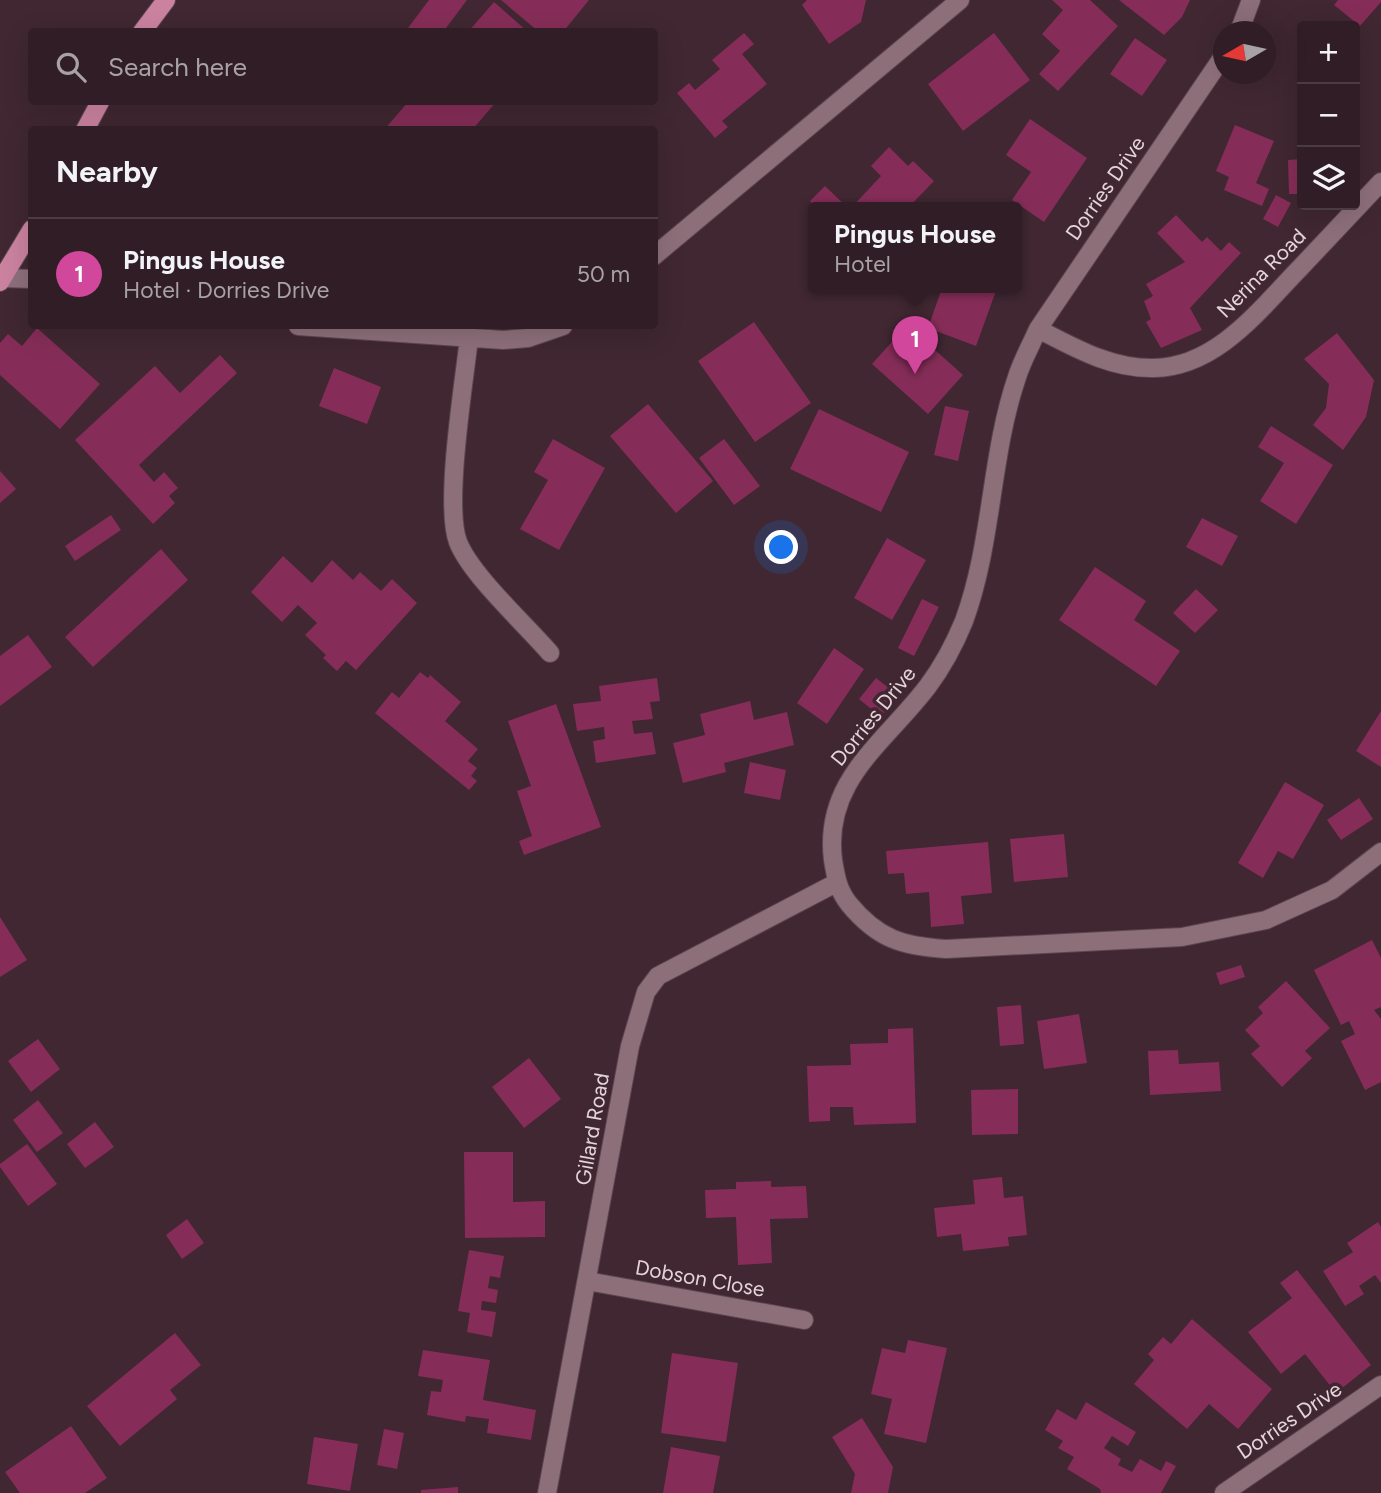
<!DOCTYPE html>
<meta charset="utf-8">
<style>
:root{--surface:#301d25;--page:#38262d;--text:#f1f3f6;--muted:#a8a2a7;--line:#4b3b42;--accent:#bca0f2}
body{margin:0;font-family:Figtree,sans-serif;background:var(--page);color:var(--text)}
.controls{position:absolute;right:21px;top:21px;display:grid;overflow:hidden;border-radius:7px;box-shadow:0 7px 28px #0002}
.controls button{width:63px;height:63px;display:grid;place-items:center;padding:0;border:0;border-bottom:2px solid var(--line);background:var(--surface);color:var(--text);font:35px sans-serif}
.compass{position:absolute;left:1213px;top:21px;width:63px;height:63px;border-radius:50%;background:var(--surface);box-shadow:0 7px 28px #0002;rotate:261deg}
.you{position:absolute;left:782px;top:548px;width:24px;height:24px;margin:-18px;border:5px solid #fff;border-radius:50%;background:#1a73e8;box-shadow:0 0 0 10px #1a73e833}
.badge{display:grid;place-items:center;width:46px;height:46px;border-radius:50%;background:var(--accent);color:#fff;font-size:23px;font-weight:700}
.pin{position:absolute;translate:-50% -58px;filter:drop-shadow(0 2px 4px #0008)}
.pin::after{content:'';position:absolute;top:37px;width:24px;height:21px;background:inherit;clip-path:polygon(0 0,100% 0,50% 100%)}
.popup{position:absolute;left:808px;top:202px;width:214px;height:91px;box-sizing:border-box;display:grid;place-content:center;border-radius:7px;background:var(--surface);filter:drop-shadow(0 2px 5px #0005);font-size:23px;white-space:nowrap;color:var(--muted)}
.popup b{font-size:26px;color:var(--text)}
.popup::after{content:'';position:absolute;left:50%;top:100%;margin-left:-14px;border:14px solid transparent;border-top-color:var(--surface)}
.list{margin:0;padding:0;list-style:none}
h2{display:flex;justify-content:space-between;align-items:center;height:91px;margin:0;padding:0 28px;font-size:30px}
h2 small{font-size:23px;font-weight:400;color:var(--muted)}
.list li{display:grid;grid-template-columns:46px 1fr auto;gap:21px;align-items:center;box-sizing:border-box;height:112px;padding:0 28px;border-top:2px solid var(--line)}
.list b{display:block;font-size:26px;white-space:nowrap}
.list p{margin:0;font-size:23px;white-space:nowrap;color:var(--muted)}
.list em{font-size:23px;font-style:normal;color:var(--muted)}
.icon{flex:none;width:38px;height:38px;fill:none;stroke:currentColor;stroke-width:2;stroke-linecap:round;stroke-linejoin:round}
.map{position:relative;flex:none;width:1381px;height:1493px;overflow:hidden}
.search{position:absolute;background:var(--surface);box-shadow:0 7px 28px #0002;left:28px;top:28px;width:630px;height:77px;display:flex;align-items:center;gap:18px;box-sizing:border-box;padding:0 24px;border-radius:7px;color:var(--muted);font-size:26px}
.panel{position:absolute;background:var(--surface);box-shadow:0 7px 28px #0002;left:28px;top:126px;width:630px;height:203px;border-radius:7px}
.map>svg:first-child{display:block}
.building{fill:#852d58}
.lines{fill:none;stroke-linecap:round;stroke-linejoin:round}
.minor-casing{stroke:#5b464f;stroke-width:20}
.major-casing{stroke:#5b464f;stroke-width:20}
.minor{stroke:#8d6f7a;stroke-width:18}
.major{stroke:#ca829f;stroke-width:18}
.labels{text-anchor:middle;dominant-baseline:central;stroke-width:7;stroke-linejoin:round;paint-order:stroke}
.street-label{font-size:21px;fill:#e5d4da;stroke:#402731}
</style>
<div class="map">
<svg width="1381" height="1493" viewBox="0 0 1381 1493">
<rect width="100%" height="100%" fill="#402731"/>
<path class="building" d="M429,0H467L443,32H405Z
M501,0H589L563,32H539Z
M807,0H866L861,22L829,44L802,5Z
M1052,0H1090L1118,26L1058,91L1039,74L1060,51L1042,34L1063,10Z
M1119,0H1190L1182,17L1164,35Z
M1338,0H1381V2L1360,26L1334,5Z
M494,2L528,32H468Z
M744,33L754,44L742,54L767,84L722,121L728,127L715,138L677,93L689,83L695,90L720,69L712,60Z
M994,33L1030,80L963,131L928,84Z
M1135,38L1167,60L1142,96L1110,74Z
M408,102H496L472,130H384Z
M1030,119L1087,158L1044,222L1012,200L1031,172L1006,155Z
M1235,125L1274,141L1256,183L1269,189L1262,206L1224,190L1229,177L1216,171Z
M889,147L908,166L913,161L934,181L908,208H851L881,176L871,166Z
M1302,159V194H1289L1288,160Z
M825,186L848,208H816L810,201Z
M1276,195L1291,203L1278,227L1263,219Z
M1176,215L1202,242L1207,237L1221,251L1229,242L1241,253L1190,308L1202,330L1161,348L1146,322L1151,319L1144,301L1153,296L1146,284L1185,262L1157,233Z
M942,288H997L976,346L928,328Z
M754,322L811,403L755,442L698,361Z
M907,325L963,375L928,414L872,364Z
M37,328L100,384L60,429L0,375V343L8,334L22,346Z
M1337,333L1374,380L1366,417L1343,450L1313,425L1326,408L1329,384L1304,359Z
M220,355L237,373L139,465L154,482L164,472L178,488L169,496L175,503L153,524L75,440L155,366L180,393Z
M334,368L381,387L367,424L319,406Z
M648,404L713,481L676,513L610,436Z
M945,406L969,411L958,461L934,455Z
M819,409L909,452L881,512L790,469Z
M1271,426L1333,465L1296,524L1260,501L1284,463L1258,447Z
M553,439L605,468L559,550L520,529L548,480L534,472Z
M724,439L760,486L734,505L699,458Z
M0,471L16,489L0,503Z
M111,515L121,530L75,561L65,546Z
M1202,518L1238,536L1222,566L1186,547Z
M887,538L926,560L892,620L854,598Z
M161,549L188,580L93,667L65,637Z
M283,556L312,583L332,560L353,580L360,572L381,591L392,579L417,603L356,670L346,661L337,671L323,658L326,655L305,635L317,623L298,605L282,622L251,592Z
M1095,567L1146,601L1134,620L1180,651L1156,686L1059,620Z
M1196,589L1218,610L1195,633L1173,613Z
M922,599L939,607L914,656L898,648Z
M28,635L52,667L0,706V656Z
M834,648L864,669L827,724L797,703Z
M420,672L428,678L430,675L461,702L445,721L478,749L468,761L477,768L471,776L477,781L469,790L375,713L392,692L399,698Z
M657,678L660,701L650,702L653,719L632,721L634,734L652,732L656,754L596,763L593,741L605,739L604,727L577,731L573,704L601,701L599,686Z
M876,678L898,695L881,717L859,699Z
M750,701L754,720L787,712L794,745L724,763L726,772L683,783L673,743L705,735L700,714Z
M556,704L601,827L524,855L519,841L532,836L517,791L531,786L508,721Z
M1381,711V767L1356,751Z
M750,762L786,770L780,800L744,793Z
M1285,782L1324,805L1293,859L1278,851L1263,878L1238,863Z
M1359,798L1373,819L1341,840L1327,820Z
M1064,834L1068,877L1014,882L1010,839Z
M988,842L992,893L961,896L964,924L931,927L929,892L906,894L904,873L888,874L886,851Z
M0,917L27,960L0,977Z
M1372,940L1381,958V1007L1374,1010L1381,1019V1082L1365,1090L1341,1041L1355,1034L1349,1021L1341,1025L1314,970Z
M1241,965L1245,977L1220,985L1216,973Z
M1286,981L1330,1028L1305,1051L1312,1058L1282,1087L1251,1054L1260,1046L1245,1030L1263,1013L1258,1007Z
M1021,1005L1024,1044L1000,1046L997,1007Z
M1079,1014L1087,1063L1044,1069L1037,1021Z
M913,1028L916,1123L854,1125L853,1107H830V1121L809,1122L807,1066L851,1065L850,1044L888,1043V1029Z
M38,1039L60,1069L31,1092L8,1061Z
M1178,1050L1179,1064L1219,1062L1221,1091L1150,1095L1148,1051Z
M529,1058L561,1099L524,1128L492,1087Z
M1018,1089V1134L972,1135L971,1090Z
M38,1100L63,1133L37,1152L13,1120Z
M95,1122L114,1147L85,1168L67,1144Z
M27,1144L57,1184L28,1206L0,1167V1164Z
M464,1152H513V1202L545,1201V1237L465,1238Z
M1002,1177L1004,1198L1023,1196L1027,1235L1008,1237L1009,1246L963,1251L961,1234L937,1237L934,1208L975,1204L973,1180Z
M771,1181V1187L806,1186L808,1218L770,1219L772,1263L738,1265L736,1217L706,1218L705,1190L736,1189V1182Z
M187,1219L204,1243L182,1259L166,1235Z
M1378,1222L1381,1227V1283L1375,1275L1359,1286L1364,1294L1345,1306L1323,1271L1353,1252L1347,1243Z
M469,1250L504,1256L500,1278L490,1276L488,1288L498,1290L496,1303L482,1301L481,1310L496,1312L492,1337L467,1332L470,1313L458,1311Z
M1297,1270L1371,1365L1336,1393L1305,1354L1281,1374L1248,1332L1292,1298L1280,1283Z
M1192,1319L1272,1389L1238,1429L1209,1404L1187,1429L1134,1384L1154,1360L1148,1354L1163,1337L1171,1344Z
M175,1333L201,1365L170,1390L177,1399L120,1446L87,1406Z
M908,1340L947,1348L926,1443L884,1434L892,1399L871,1394L882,1348L905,1353Z
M423,1350L490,1360L483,1400L536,1410L531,1440L487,1433L489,1419L466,1416L465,1422L427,1415L431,1391L441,1392L443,1380L418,1376Z
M672,1353L738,1363L726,1442L661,1433Z
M1086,1402L1136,1432L1128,1446L1112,1436L1104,1448L1121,1459L1118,1465L1132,1472L1140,1459L1161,1471L1166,1461L1176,1466L1161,1493H1101L1100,1489L1067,1469L1074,1457L1058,1448L1063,1441L1045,1430L1057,1409L1076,1420Z
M862,1418L893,1467L888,1493H851L855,1474L832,1437Z
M71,1426L107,1478L85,1493H20L5,1472Z
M384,1429L404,1433L397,1469L377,1465Z
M314,1437L358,1444L350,1491L307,1484Z
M671,1447L720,1456L713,1493H663Z
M458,1487V1493H421V1490Z"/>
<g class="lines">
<g class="minor-casing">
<path id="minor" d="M1239,32L1251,0
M1224,55L1038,329C1031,345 1022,361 1017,377C990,456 993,542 964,621C955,643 943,666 928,686C885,743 823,780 833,860C836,878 838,890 849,904C878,939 902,946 946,949L1182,937L1266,920L1332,890L1381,852
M654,256L960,0
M4,278L32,279
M298,326L503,340L528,338L563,326
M1038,329C1075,348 1111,369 1154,368C1217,367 1260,309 1300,268C1327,239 1354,211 1381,182
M469,338C464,383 444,505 458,542C471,575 525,624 550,653
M587,1281L804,1320
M547,1493L630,1046L646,992L658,976L836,883
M1224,1493L1381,1385"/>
</g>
<g class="major-casing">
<path id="major" d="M142,32L166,0
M85,130L100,102
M0,282L32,229"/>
</g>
<use href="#minor" class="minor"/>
<use href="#major" class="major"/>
</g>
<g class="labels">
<g class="street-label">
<text transform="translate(1105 188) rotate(-55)">Dorries Drive</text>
<text transform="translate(1261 273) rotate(-45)">Nerina Road</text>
<text transform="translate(873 716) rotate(-51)">Dorries Drive</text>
<text transform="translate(592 1129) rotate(-80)">Gillard Road</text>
<text transform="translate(700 1278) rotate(10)">Dobson Close</text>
<text transform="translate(1289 1420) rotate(-34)">Dorries Drive</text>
</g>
</g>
</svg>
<div class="controls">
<button>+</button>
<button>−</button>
<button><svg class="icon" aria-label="layers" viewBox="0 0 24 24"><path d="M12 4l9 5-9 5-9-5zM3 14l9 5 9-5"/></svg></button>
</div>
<svg class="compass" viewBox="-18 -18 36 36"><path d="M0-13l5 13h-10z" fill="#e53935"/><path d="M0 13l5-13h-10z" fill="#a8a2a7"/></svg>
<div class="you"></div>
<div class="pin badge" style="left:915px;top:374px;background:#d1479c">1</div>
<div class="popup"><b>Pingus House</b>Hotel</div>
<div class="search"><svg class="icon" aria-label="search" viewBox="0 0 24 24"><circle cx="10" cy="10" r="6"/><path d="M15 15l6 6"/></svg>Search here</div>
<section class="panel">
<h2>Nearby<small></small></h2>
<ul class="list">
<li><span class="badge" style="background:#d1479c">1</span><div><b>Pingus House</b><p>Hotel · Dorries Drive</p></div><em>50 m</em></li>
</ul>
</section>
</div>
